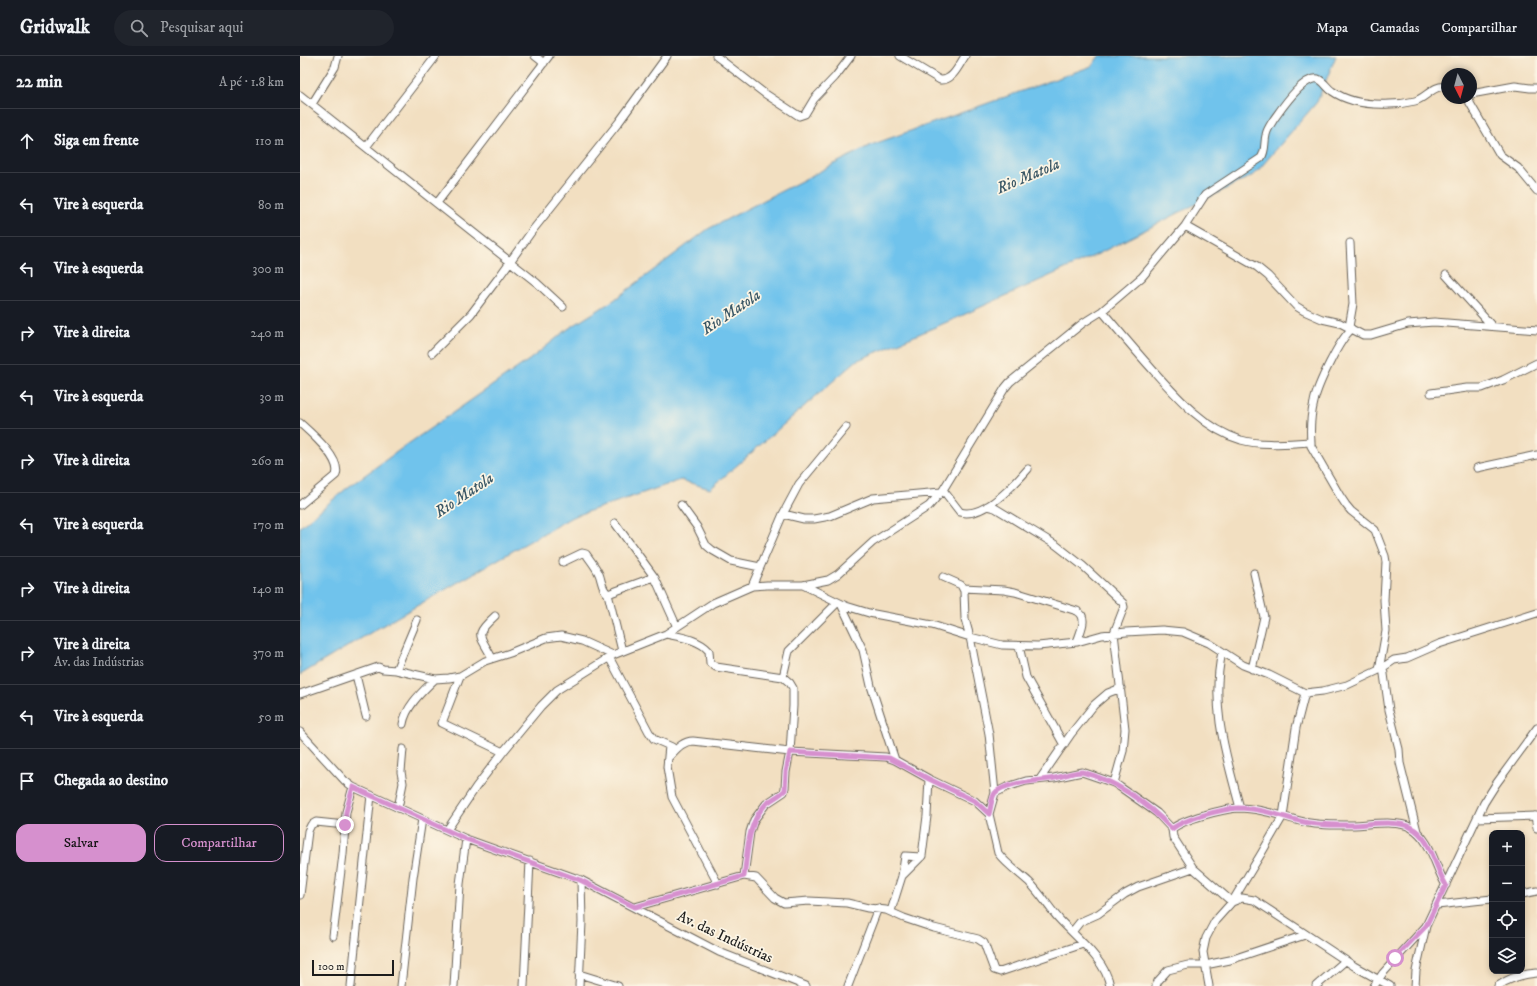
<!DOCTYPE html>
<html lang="pt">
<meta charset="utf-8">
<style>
:root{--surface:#171b24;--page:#20242c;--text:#f1f3f6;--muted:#9ea1a6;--line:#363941;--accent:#d690ce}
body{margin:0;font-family:"IM FELL DW Pica",serif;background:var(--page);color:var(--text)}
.controls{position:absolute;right:12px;bottom:12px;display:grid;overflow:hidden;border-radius:8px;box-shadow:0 2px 6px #0003}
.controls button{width:36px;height:36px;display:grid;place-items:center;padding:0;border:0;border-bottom:1px solid var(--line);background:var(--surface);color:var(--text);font:20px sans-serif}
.compass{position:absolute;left:1141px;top:12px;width:36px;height:36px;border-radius:50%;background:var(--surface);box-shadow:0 2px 6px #0003;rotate:174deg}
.scale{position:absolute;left:12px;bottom:10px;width:82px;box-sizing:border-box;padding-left:4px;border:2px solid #1c1c1c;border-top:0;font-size:11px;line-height:14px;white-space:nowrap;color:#1c1c1c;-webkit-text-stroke:3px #fcf5e5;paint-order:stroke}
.stop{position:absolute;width:12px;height:12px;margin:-9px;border:3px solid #d690ce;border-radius:50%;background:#fff}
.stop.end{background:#d690ce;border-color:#fff;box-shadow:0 1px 4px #0008}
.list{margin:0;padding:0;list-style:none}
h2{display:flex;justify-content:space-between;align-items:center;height:52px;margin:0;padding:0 16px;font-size:17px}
h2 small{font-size:13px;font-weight:400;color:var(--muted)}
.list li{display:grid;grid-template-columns:26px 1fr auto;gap:12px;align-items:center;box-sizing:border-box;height:64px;padding:0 16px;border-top:1px solid var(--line)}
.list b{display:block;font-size:15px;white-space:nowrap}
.list p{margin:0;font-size:13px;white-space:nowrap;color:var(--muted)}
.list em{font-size:13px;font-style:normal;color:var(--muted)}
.actions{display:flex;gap:8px;padding:12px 16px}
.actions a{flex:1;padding:9px 0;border:1px solid var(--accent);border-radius:12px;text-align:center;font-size:14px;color:var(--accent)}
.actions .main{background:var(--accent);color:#111}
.icon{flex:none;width:22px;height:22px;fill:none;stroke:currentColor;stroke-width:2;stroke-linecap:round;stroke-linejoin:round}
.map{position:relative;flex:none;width:1237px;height:930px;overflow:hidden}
header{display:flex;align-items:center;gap:24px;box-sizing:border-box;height:56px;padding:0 20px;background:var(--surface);border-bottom:1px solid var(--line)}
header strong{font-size:19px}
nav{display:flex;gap:22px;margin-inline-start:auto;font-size:14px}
.search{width:280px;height:36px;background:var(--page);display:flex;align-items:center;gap:10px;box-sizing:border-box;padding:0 14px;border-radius:22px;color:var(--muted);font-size:15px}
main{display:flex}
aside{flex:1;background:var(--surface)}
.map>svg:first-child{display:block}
.water{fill:#70c3ec;stroke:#467084}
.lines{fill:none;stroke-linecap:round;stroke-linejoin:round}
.minor-casing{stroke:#676056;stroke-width:9}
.minor{stroke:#fff;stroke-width:7}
.route{stroke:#d690ce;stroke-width:5}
.labels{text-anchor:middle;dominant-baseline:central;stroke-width:3.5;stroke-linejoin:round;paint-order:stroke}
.street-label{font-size:15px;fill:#1c1c1c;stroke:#fcf5e5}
.water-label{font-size:16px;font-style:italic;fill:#395665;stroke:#fcf5e5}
</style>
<header>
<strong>Gridwalk</strong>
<div class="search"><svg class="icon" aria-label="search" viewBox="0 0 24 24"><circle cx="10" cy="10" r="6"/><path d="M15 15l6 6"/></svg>Pesquisar aqui</div>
<nav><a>Mapa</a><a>Camadas</a><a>Compartilhar</a></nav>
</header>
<main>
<aside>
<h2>22 min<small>A pé · 1.8 km</small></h2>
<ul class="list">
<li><svg class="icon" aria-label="ahead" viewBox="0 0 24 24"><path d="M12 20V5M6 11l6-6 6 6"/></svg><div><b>Siga em frente</b></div><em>110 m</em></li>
<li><svg class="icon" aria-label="left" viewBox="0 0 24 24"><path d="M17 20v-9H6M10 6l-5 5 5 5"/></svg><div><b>Vire à esquerda</b></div><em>80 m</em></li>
<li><svg class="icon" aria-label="left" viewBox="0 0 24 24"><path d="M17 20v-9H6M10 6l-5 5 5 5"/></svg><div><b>Vire à esquerda</b></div><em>300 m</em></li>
<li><svg class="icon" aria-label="right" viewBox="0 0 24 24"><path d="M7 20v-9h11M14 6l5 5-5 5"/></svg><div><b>Vire à direita</b></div><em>240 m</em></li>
<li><svg class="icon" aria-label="left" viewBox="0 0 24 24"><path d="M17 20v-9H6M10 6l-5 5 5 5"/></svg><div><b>Vire à esquerda</b></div><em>30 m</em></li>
<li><svg class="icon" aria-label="right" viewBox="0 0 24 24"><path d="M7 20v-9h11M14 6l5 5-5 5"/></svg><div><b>Vire à direita</b></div><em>260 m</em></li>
<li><svg class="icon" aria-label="left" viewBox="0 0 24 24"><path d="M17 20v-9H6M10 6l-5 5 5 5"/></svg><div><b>Vire à esquerda</b></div><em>170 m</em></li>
<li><svg class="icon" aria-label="right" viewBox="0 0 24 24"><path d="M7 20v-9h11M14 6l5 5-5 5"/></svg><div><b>Vire à direita</b></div><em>140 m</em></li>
<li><svg class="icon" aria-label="right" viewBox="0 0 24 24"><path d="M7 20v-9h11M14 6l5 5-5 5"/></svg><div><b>Vire à direita</b><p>Av. das Indústrias</p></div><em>370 m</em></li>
<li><svg class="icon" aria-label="left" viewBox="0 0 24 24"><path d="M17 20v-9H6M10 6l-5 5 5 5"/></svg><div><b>Vire à esquerda</b></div><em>50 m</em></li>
<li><svg class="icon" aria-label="arrive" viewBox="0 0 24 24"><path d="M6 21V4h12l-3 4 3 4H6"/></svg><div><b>Chegada ao destino</b></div></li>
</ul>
<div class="actions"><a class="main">Salvar</a><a>Compartilhar</a></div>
</aside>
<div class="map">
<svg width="1237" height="930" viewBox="0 0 1237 930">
<rect width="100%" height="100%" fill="#fcf5e5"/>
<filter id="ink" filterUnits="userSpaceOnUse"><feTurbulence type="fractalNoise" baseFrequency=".025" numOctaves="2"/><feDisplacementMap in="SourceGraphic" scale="8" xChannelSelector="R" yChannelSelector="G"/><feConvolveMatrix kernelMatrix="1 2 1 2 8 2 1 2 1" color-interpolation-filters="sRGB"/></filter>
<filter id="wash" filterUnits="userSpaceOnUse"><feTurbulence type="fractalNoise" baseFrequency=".012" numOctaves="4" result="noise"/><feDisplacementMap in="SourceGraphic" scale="16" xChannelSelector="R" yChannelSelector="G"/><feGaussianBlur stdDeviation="0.9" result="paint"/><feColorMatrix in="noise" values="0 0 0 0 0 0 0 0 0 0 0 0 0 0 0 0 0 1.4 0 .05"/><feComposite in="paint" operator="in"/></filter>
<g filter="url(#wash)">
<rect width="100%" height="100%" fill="#f2dfc1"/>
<path class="water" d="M799,0H1036L1017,46L955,118L798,198L661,260L556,305L410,433L381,424L272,461L80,571L0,619V471L47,432L105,390L229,304L268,273L314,244L408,173L571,89L792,10Z"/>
</g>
<g filter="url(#ink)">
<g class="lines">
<g class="minor-casing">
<path id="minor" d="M235,0L244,7
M416,0L464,37L499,60L505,58L514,43L535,21L551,0
M600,0L640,24C653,25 659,9 665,0
M1171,38L1215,30L1230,32H1237
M0,39L237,227L263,251
M1167,42L1200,99L1218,112L1237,135
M12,48L35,11L38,0
M66,91L136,0
M137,147L249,0
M885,170L957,211L968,220L996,250L1004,255L1022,263L1040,267L1063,279H1071L1108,268L1134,266L1237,274
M1146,219L1192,270
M802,255C818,274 834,293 851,312C876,340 904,373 941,384C963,390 988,387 1011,386
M1049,271L1053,248L1050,187
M1052,273C1040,282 1017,330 1014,346C1011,358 1010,374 1011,386V390L1040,440L1046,449L1051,455L1075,474L1085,500L1086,506L1084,544L1086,575L1079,614
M132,297L171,258L199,221L232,175L319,66L367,0
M1131,337L1167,332H1182L1203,324L1237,307
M0,367C11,377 42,403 36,419L0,449
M1177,412L1237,399
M643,434L660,456C683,463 715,428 728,413
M381,449L397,471L406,489L412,494L431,505L460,511
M687,450L695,452L756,489L783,510L823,547L824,551L814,577L825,673L823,695L814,727
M483,458L504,463H514L530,460L573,442L641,436
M315,467L355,522L377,571
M263,506L282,497L286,498C290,504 296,511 299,518C302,525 301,532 308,538L322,595
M643,521L661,529L664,535L665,563L670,581L689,678L695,737
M503,529L528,524L538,518L573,486L629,450L643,434L705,332L710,326L783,267L802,255L842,221L885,170L905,139L961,102C966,95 964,87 966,79C967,73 971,68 974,63C982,52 1003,20 1018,23C1024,25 1027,32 1032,35C1049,47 1070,49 1090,48C1098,48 1107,47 1115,45C1126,42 1134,28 1147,31
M452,530L483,458L499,428L546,371
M663,532L704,534L715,536L777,555C789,561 780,576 777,586
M308,538L354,521
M541,548L563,594L571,630L595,704
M366,578C380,581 399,583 409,595L410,607L416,611L483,621
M719,590L726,621L764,689
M922,596C910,651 926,699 940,752
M309,601L349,676L354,683L372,691
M192,602C180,578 173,580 195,560
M1083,611L1089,654L1099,693L1100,707L1117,775
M952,613L964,561L954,517
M96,614L117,564
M56,619L66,660
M160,620L142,667L203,696
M0,638L78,611L83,613L96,614L135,623L149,622L160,620L185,605L210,597L246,582L261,580L282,585L313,599
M103,668C106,650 122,636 135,623
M0,676L45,725L53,731L166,783L281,824L419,896L506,930
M369,690L367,711L372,741L418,828
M368,702C375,695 382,685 393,685L490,696L586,701L595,704L629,723L675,745L689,758L698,797C705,807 719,817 729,826C741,838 749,852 760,864C777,882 806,905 810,930
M740,723L771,678L794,649L808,637L821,632
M98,752L103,727L101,716L103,693
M689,758L695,737L707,731L726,725L754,722L782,716L814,727L820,731L857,757L872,773
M1235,760L1237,772
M1177,762L1237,760
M147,774L176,731L203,696L241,650L257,634L313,599L366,578L413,547L452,530L467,529H503L546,550L569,557L632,569L670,581L702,589L738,590L777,586L802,579L826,576L862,574L883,576L909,587L943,609L969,619L1005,637L1023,635L1047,629L1079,614L1094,604L1107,602L1139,588L1237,557
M444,820L450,776L454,764L466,748L484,736L485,732L486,716L490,696L493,650V632L490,627L483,621L489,595L537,547
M602,820L622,800L627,760L629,723
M1222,838L1237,835
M0,839L8,775L11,769L16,766L45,769
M1137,849L1192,843
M335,851L444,820L456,822L475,842L484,847L509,845L547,847L568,852L586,854L604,862L634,872L678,883L684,887L694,914L700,916L783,888
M591,855L602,820L605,800L621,801
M772,876L780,866L798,858L825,838L838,831L893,812
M33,880L43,798L46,756L53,731
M279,918L318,930
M51,930L71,739
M101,930L113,822L122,763
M154,930L160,828L166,783
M224,930L230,805
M279,930L282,866L281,824
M548,930L578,852
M856,930L858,925L868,914L888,909H905L930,904L1005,879
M909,930L903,896L906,882L915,865L932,846L961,798L983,760L996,672L1005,637
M1016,930L1045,905
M1074,930L1083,917L1126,870
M1090,930L1054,910L954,844L942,842L932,846L893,812L873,781L872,773C883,763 924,753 938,752C961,752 983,761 1004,766C1016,769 1030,769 1043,769C1061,770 1095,763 1110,771C1132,783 1134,810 1146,829
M1115,930L1116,915L1126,870L1184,747L1196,728L1237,672
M1198,930C1209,922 1223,918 1237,917"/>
</g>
<use href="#minor" class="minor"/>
</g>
</g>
<g class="lines" filter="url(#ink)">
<path class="route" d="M45,769L46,756L53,731L166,783L280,824L335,851L444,820C448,795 447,768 465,749C471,743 480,740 485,734L486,716L490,696L589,702L629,723L675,745L689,758C691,752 691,742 695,737C704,726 741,725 755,722C764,720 772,716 782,716C817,725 847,747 872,773C883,763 923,753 938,752C961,752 983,761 1004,766C1016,769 1030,769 1043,769C1061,770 1095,763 1110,771C1132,782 1134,810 1146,829L1126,870L1095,902"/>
</g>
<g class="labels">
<g class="street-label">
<text transform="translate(425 881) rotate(25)">Av. das Indústrias</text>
</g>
<g class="water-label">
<text transform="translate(728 120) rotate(-23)">Rio Matola</text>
<text transform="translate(431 256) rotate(-34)">Rio Matola</text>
<text transform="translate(164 439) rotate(-34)">Rio Matola</text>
</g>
</g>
</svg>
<div class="controls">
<button>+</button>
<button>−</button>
<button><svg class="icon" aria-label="locate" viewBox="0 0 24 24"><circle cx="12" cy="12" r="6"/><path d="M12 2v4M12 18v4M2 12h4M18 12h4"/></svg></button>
<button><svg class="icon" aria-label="layers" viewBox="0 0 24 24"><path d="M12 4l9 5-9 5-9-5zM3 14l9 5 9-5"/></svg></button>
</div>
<svg class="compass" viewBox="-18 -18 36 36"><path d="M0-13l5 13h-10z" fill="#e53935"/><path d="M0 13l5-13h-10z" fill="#9ea1a6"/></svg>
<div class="scale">100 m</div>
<div class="stop" style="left:1095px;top:902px"></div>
<div class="stop end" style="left:45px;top:769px"></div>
</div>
</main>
